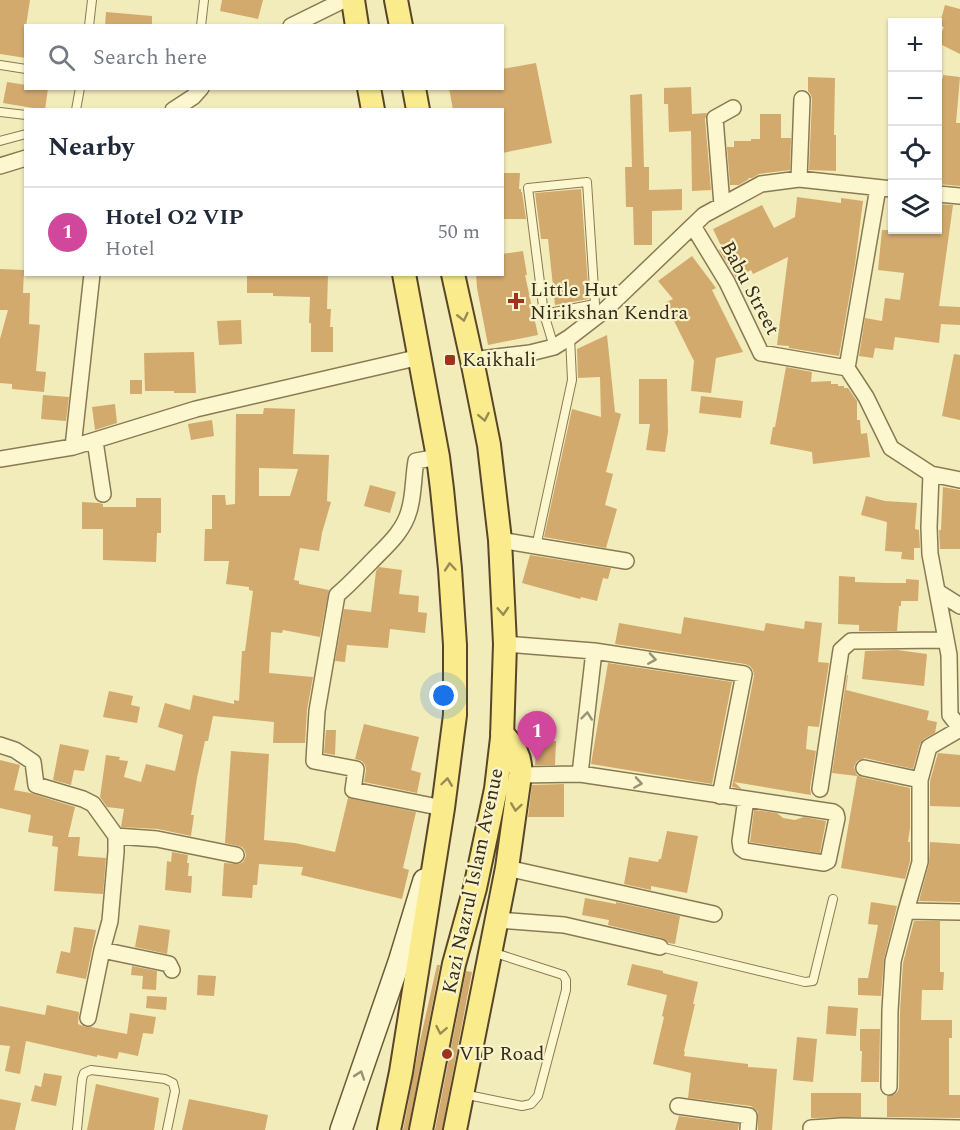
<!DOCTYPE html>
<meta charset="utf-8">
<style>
:root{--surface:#fff;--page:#f2f2f3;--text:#1f2937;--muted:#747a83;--line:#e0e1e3;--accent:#0b8043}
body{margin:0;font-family:Spectral,serif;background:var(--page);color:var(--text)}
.controls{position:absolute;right:18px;top:18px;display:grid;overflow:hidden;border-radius:0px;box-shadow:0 2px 4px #0004}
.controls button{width:54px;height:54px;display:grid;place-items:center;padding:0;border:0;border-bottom:2px solid var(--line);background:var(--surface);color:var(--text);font:30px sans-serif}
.you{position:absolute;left:444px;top:696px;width:21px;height:21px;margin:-15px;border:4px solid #fff;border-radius:50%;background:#1a73e8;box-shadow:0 0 0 9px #1a73e833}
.badge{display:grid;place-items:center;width:39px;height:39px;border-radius:50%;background:var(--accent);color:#fff;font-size:20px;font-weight:700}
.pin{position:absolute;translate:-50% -50px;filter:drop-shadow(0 2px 3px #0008)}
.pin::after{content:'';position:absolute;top:32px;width:21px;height:18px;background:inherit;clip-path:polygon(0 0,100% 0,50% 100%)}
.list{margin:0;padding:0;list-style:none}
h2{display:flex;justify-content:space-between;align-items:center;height:78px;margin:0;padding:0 24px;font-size:26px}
h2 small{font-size:20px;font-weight:400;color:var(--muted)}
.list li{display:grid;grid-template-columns:39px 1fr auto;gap:18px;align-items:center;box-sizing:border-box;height:90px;padding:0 24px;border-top:2px solid var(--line)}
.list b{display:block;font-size:22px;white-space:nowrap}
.list p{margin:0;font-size:20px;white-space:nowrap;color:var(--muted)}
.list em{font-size:20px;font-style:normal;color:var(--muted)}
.icon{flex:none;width:33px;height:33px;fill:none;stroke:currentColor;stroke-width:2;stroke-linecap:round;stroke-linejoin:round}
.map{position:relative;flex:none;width:960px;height:1130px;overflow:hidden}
.search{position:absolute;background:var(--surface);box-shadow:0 2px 4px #0004;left:24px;top:24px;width:480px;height:66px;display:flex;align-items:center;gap:15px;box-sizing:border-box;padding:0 21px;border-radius:0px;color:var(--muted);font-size:22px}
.panel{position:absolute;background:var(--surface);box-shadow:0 2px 4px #0004;left:24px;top:108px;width:480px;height:168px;border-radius:0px}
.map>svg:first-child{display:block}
.building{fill:#d3aa6d;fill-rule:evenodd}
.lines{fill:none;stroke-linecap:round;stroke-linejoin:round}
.lane-casing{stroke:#8a7a53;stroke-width:10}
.street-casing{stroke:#8a7a53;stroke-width:18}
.secondary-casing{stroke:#6b5b37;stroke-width:24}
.primary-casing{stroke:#574628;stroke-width:26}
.lane{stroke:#fcf7ce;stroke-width:8}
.street{stroke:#fcf7ce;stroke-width:15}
.secondary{stroke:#fcf7ce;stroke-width:21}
.primary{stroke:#faec8d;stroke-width:22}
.oneway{stroke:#988c54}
.oneway2{stroke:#9a9274}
.poi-dot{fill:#9e341e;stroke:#f8f3cb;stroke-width:2}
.labels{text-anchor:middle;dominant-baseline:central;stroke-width:4.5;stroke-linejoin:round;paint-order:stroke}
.street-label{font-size:20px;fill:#372d1a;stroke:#f8f3cb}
.poi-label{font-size:20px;fill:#372d1a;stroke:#f8f3cb;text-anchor:start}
</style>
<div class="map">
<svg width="960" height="1130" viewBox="0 0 960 1130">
<rect width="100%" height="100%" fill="#f2ebba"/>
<path class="building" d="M0,0H30L26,26V58L0,54Z
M222,0H263L258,19L220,11Z
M945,5L960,9V54L938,43V40L944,27L939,26Z
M106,12L152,16V26H105Z
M536,63L552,143L502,153V110H453L449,88H502V69Z
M943,75L960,77L956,123H960V186L938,184V77L943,78Z
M808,77L835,78L834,135H836V171L809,170L812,99L811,95L808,91Z
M7,82L26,85V88H48L45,110L3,103Z
M691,87L692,114L707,113L705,119L711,190L692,191L691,131L669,132L668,104H664V88Z
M642,94L644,167H649V190L682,189V210L652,211V245H634L633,207H626L625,167H632L630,95Z
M760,114H781V138H791L790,170L759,174L752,178H748L749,179L739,185H730L727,147H734V141H751V139H760Z
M502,173H520L519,189H521V192H522L526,219H502Z
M581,189L589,299L555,305L548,239H541L535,193Z
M797,197L841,203V198L863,201L855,264L839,356L789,348V346L777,345L788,257L753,274L751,270L736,278L719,250L722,248L713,229L762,205L774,228L795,217Z
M938,204L953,205L939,306L960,307V325L941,324L939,343L895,337L893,350L875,348L873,358L859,356L865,318L882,321L885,298L900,300L904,273L878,270L882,230H938Z
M523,251L527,275H525L538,335L488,345L477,288L476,274H502V254Z
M692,256L716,288L712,290L743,352L716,358L711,393L691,391L694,361L665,303L673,299L658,281Z
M0,269L24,270L23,293H30L29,324L40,325L36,371L46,372L44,392L12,389V384L0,383V339L8,310H0Z
M247,274H328L327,309H331L330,327H333V352H311V323H309L310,297L273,296V293H247Z
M241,320L242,344L219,345L217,321Z
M607,335L615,412L621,414L606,472L613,474L605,505L617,509L606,548L544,537L572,409L601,417L600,377L578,378L577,349Z
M194,352L196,393H174V391H145L144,353Z
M954,354L960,355V420L942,416Z
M786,367L812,372L811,382L831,381V384H838V386H844V388H848L857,401V420H860L861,434L867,433L870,457L813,464L812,452L770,444L773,427H775Z
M639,379H667L668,432L665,452L646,450L650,424H639Z
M130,380H142V394H130Z
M43,395L69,397L66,421L41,419Z
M701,396L743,401L741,418L699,413Z
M115,404L117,423L95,430L92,407Z
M264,408L295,409L293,454L329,455L327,501L331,502L322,533L319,551L300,548L294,580L299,581V584L329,590L320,637L283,630L282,633L271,632L269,673L313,677L307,710L305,743H273L274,722L213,716L208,741H205L197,778L191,815H194L191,836L158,829L121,827L124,809L107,807L100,797L106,755L120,757L119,760L128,761L124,777L141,782L146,764L175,771L183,735L158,727L165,703L190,710L193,695L234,704V700L239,701L242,651H245L253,591L249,590V587L226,584L229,561H204L205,529H212V495H225L226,505L235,504L236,414H263ZM259,468L298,469L290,496H259Z
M212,420L214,436L191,440L188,424Z
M370,485L396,492L390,513L364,506Z
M943,487L960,490V549H940L939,530H941Z
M866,496L885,501L917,503L915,529L919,530L920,548H914V560L901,559L902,552L885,551L887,522L861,515Z
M136,498H161V533H157L156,562L103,560V529H82V502L99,503L103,504V507H136Z
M530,555L611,568L608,579L603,578L597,601L581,597L580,599L522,583Z
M379,567L402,570L399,594L419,596L418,612L427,613L425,633L390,629L388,648L347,645L345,662L335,661L344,609L371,612L376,571Z
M839,576L855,577V582L885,583H906V579L919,580L918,601H901V606H899L897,631H859V625L838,624Z
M684,617L764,631L766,623L804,629L805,621L822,623L818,662L829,663L819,727L808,726L806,749L816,751L810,788L811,795L734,782L742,789L732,787L754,676L753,670L750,666L745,664L615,644L619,623L681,634Z
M897,650L927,654L924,686L862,679L865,651Z
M608,663L732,682L712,784L591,764Z
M847,675H848L846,690L929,711L927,720L937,722L935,733L924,739L920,744L913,769L865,758L857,761L854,767L857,775L861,777L910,788V828L908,842H910V861L905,879L841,868L857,776L832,773Z
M109,691L133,696L131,705L140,707L137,723L103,717Z
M364,724L419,737L411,770L421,773L417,793L364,782L366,770L365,765L362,761L355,759Z
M326,730H336L335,755L324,753Z
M537,740L556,741L555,765H535Z
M60,744L89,750L84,771L74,770L71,785L53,780Z
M231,751L269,754L264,840L295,843L335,852L348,798L416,812L403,868L409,870L402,899L301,875L303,867L259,864L257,885H253L252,898L222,896L224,863L239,864L243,862L246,856L245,851L242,847L225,843Z
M938,753L960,755V807L930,806V781Z
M0,760L20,765L14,790L30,793L75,807L68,837H80L78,856L106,858L103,894L54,891L58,847L52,846L53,836L28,832L31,815L0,808Z
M564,784V817H528L532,785Z
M754,810L777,813L783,818L795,820L804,817L826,821L820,853L750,842Z
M667,831L698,836L687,893L651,886V890L624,884L629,857L658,862L659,859H661Z
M930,842L960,844V902L919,901L929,864Z
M172,852L188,855L187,863H189L188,876H192L191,893L165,890L167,861L171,862Z
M585,898L616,904V902L680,916L675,944L669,943L662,938L608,925L609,920L582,915Z
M871,902L897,906L884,959L881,996L858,995V978H868L878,925L868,924Z
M914,921H940V972H944L943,990H922L921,1020H952V1038H949V1095H960V1118L887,1117V1096L894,1095L898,1091L899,1087L900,1011L903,963Z
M139,925L170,930L167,954L135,947Z
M74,927L96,930L86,979L56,973L61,951L70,953Z
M632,964L663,971V973L698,982L693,1004H695L684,1051L685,1052L684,1056L748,1064V1067L777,1069L772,1130H758V1112L755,1109L751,1106L688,1098L691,1073L653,1064L664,1017L662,1016L667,995L627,985Z
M437,965H440L408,1130H403L420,1041Z
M132,966L157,971L156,990L142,989L143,976L131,975Z
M466,971L472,972L442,1130H435Z
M198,975L216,976L214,996L197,995Z
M147,996L167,997L166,1010L146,1008Z
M47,1005L79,1012L78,1024L85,1027H91L127,1034L130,1013L156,1017L153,1034L143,1033L138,1056L119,1052L117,1059L97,1055V1057L26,1041L20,1074L5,1071L10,1046L0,1045V1006L45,1015Z
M828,1006L858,1008L856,1036L826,1034Z
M860,1029H880L879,1082H861L862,1051H860Z
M797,1037L817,1039L813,1082L793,1080Z
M44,1073L62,1076L56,1106L31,1101L35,1085L41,1087Z
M96,1084L159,1098L154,1130H87Z
M811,1093H861V1117L811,1118Z
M0,1099L21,1103L15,1130H0Z
M189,1099L268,1115L265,1130H182Z
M679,1116L739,1124L738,1130H675Z"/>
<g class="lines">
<g class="lane-casing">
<path id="lane" d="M89,26L92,0
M201,26L204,0
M0,65L26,69
M76,110L80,88
M0,112L26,115
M0,141L26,134
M544,314L595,304L587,182L528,188L544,314L554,347
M536,547L572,380L570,337
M660,947L805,982L813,981L833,899
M463,1094L522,1106L531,1104L538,1096L566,990V980L563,975L492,952
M77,1130L82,1079L84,1073L91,1070L165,1079L173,1083L175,1091L167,1130"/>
</g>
<g class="street-casing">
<path id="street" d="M291,26L344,0
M173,110L193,97L201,88
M0,166L26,158
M799,179L802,99
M938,194L960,196
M722,205L715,118L733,108
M693,226L727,282L761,353L847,368L866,397L891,448L931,474L929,527L930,554L949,655L950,715L960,728
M472,360L530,353L554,347L570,337L605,310L704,215L761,184L799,179L892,189
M847,368L878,188
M95,441L103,494
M73,447L92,274
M438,457L416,461C413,478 414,495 409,511C403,533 385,547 370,563C359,574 349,585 337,595L317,711L314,761L356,769L353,790L443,808
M0,459L73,447L196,409L420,357
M931,474L960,480
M500,540L626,561
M938,592L960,606
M505,644L594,651L744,674L720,796
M0,745L15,750L33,762L36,785L83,799L93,804L116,836V852L110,921L102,950L88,1018
M864,768L920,780
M580,774L594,651
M520,775L580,774L833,812L836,814L837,818L828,861L824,863L745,851L741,848L740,841L746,799
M820,789L841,650L851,641L946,640
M116,836L157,839L236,855
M507,868L714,914
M906,911L920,862V780L929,747L960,729
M497,920L564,925L660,947
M102,950L169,964L172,970
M889,1087L890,1011L893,961L906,911L960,912
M678,1106L749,1116L748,1130
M811,1128L842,1126L960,1128"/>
</g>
<g class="secondary-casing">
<path id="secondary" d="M341,1130L399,962L424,880"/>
</g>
<g class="primary-casing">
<path id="primary" d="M353,0L357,26
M396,0L401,26
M369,88L373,110
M414,88L418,110
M389,1130L401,1072L443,808L455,715V645L450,569L442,489L438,457L404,274
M421,1130L454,964L475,888L496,789L502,738L505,644L500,540L489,445L472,360L453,274
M455,1130L507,868L520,775C522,756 514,747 502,733"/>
</g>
<use href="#lane" class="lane"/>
<use href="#street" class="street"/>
<use href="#secondary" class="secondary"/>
<use href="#primary" class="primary"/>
</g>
<defs><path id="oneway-chevron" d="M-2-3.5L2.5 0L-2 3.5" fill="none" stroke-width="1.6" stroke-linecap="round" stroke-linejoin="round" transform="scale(1.5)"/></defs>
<g class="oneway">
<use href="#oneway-chevron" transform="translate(463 317) rotate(77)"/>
<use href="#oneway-chevron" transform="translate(484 417) rotate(79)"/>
<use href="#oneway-chevron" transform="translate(450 567) rotate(-95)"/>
<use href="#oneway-chevron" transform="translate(503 611) rotate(87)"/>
<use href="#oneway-chevron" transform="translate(447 782) rotate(-82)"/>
<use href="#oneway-chevron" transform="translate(516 807) rotate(98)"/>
<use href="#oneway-chevron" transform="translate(441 1030) rotate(101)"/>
</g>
<g class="oneway2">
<use href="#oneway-chevron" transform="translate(652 659) rotate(9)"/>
<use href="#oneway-chevron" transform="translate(587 716) rotate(-84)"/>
<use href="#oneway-chevron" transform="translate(638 783) rotate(9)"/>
<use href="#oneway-chevron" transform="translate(360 1075) rotate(-71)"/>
</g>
<g class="poi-dot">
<path d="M513 292h6v6h6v6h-6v6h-6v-6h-6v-6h6z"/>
<rect x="444" y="354" width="12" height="12" rx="3"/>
<circle cx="447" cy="1054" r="6"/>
</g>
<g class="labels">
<g class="street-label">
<text transform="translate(750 288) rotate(62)">Babu Street</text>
<text transform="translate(473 881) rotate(-78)">Kazi Nazrul Islam Avenue</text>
</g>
<g class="poi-label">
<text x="530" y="290">Little Hut<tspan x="530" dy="23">Nirikshan Kendra</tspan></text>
<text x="462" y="360">Kaikhali</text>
<text x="459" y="1054">VIP Road</text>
</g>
</g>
</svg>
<div class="controls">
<button>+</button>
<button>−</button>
<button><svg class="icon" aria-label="locate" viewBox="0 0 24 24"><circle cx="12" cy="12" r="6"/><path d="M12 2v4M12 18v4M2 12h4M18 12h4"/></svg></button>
<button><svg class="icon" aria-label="layers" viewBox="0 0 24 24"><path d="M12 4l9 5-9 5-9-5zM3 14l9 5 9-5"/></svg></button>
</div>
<div class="you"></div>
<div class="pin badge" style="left:537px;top:761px;background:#d1479c">1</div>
<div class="search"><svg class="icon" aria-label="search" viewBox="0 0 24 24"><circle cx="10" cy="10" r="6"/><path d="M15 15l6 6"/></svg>Search here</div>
<section class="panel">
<h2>Nearby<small></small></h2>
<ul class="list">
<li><span class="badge" style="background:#d1479c">1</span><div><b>Hotel O2 VIP</b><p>Hotel</p></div><em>50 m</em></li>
</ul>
</section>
</div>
